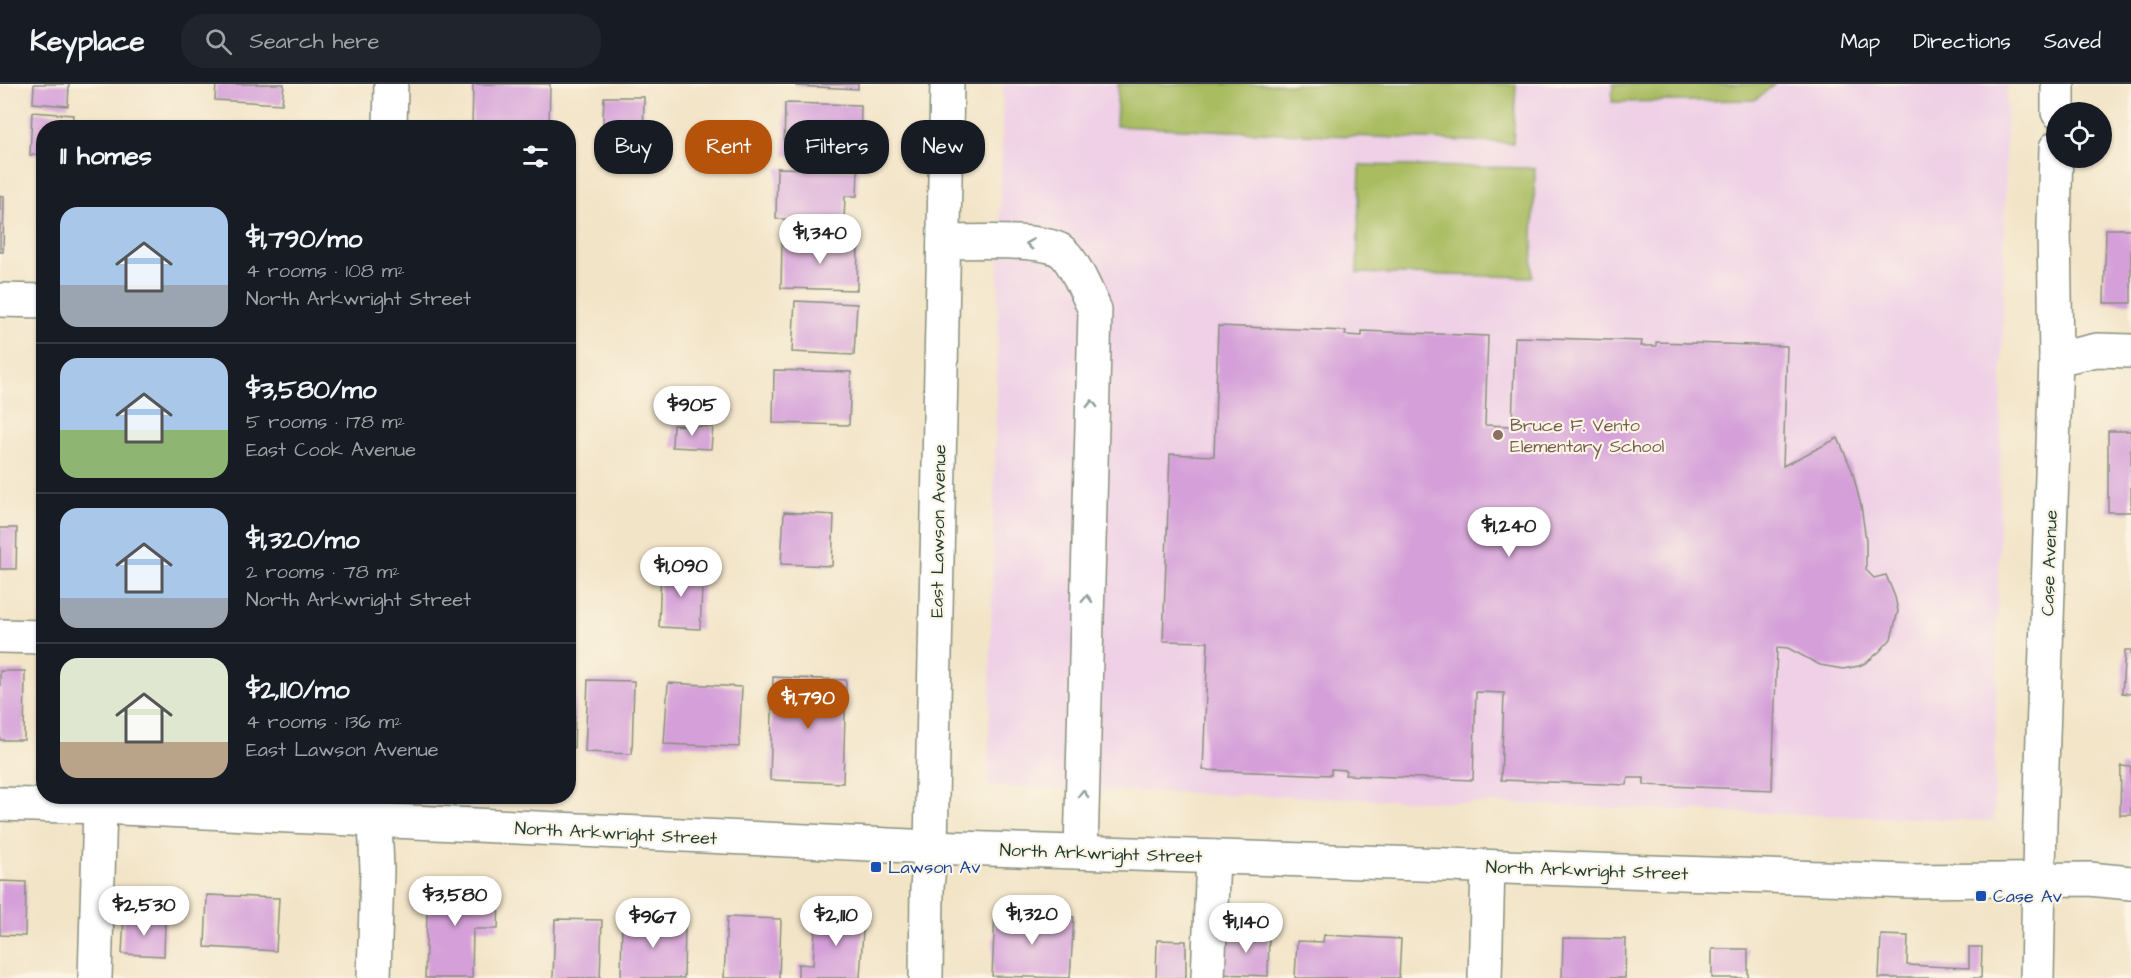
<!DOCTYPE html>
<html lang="en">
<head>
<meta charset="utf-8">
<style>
	:root { --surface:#171b24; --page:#20242c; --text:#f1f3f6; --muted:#9ea1a6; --line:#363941; --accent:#b45309 }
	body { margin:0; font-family:"Architects Daughter",sans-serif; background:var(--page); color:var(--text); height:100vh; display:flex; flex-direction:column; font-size:22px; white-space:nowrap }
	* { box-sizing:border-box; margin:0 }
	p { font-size:20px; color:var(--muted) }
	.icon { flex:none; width:33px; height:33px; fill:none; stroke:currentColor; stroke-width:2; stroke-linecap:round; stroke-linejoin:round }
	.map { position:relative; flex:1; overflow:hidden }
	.sheet { position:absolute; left:36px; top:36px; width:540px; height:684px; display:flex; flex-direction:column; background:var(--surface); border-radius:24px; box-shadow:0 2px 4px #0004 }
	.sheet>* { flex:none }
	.top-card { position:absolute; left:594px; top:36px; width:570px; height:54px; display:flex; gap:12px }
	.buttons { position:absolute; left:2046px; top:18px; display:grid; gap:12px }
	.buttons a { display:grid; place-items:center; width:66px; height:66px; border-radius:50%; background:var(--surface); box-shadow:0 2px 4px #0004; font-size:30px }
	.price { position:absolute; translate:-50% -51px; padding:0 14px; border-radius:21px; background:#fff; color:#222; font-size:20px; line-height:39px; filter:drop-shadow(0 2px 3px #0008) }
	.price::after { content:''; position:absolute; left:50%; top:36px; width:18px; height:14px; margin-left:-9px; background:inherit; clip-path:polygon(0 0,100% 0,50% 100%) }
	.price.selected { background:var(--accent); color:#fff }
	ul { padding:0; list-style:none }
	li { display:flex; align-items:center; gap:18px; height:150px; padding:0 24px }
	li+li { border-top:2px solid var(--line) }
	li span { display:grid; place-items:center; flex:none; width:168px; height:120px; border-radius:18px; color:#555 }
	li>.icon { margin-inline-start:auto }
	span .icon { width:72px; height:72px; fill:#fffc; stroke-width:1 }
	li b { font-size:26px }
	h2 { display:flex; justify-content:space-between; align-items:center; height:72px; padding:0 24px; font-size:26px }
	.pill { padding:0 21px; border-radius:24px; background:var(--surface); box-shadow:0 2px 4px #0004; font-size:21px; line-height:54px }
	.pill.selected { background:var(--accent); color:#fff }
	header { display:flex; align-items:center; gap:36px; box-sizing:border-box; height:84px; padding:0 30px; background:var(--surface); border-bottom:2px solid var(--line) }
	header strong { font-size:28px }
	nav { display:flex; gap:33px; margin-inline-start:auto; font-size:21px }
	.search { width:420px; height:54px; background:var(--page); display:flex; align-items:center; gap:15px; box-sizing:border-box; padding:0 21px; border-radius:24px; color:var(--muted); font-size:22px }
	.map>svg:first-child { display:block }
	.built { fill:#efd0e6 }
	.green { fill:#a9bc60; stroke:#647c4a; stroke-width:1.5 }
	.building { fill:#d5a0d9 }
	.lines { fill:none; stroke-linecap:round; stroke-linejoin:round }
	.minor-casing { stroke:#88907e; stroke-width:36 }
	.minor { stroke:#fff; stroke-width:33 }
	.oneway { stroke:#8f9e9a }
	.education-dot { fill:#8d6e63; stroke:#fcf5e5; stroke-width:2 }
	.transit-dot { fill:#1a4fb4; stroke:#fcf5e5; stroke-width:2 }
	.labels { text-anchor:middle; stroke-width:4.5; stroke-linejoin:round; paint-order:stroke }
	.education-label { font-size:18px; fill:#785e54; stroke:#fcf5e5; text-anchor:start }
	.street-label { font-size:18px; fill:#1f3d34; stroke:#fcf5e5 }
	.transit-label { font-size:18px; fill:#164399; stroke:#fcf5e5; text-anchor:start }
</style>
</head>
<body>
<header>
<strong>Keyplace</strong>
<div class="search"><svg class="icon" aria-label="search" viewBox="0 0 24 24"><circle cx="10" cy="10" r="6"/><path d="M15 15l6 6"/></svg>Search here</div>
<nav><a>Map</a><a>Directions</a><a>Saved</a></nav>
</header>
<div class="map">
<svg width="2131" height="894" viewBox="0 0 2131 894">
	<rect width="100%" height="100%" fill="#fcf5e5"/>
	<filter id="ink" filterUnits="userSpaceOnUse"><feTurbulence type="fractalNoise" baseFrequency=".0167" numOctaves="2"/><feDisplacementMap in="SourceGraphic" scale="12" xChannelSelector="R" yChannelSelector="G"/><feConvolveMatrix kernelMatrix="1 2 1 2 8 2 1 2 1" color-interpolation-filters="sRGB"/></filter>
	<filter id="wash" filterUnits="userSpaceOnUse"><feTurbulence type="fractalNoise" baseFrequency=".008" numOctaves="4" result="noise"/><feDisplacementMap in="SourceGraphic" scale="24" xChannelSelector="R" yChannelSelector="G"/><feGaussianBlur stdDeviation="1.35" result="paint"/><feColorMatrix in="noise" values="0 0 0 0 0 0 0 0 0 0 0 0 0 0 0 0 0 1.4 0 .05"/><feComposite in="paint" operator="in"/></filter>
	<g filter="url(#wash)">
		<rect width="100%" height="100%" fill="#f2e4c7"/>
		<polygon class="built" points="1003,0 2007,0 1994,737 988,702"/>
		<g class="green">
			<polygon points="1118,0 1516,0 1513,59 1116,42"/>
			<polygon points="1613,0 1775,0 1755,16 1612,18"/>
			<polygon points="1360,81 1535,84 1532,193 1357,189"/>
		</g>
		<g id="blocks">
			<g class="building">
				<polygon points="34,0 69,0 68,22 33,19"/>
				<polygon points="216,0 284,0 282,20 215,16"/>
				<polygon points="473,0 550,0 549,44 472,44"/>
				<polygon points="796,0 858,0 858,5 796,2"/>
				<polygon points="604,13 644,13 643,59 602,58"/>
				<polygon points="785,19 861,21 860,73 784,72"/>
				<polygon points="32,28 73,31 72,44 44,44 44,71 30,71"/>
				<polygon points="777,84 858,86 857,112 845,112 844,137 776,135"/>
				<polygon points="0,112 4,112 3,168 0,168"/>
				<rect x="40" y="138" width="4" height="43"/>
				<polygon points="2106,145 2131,145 2131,219 2104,219"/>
				<polygon points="782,156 858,158 857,206 781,204"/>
				<polygon points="795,217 857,220 854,271 792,268"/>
				<polygon points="1218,242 1346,247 1345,251 1362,252 1362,247 1488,252 1485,341 1512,342 1515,253 1642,257 1641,262 1656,262 1656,258 1787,262 1783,382 1838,354 1852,386 1861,422 1866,456 1866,486 1874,494 1886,491 1895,513 1898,527 1891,555 1879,568 1867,578 1859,582 1843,585 1820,581 1788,564 1777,563 1772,706 1644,701 1644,694 1628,694 1627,701 1501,696 1504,609 1476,608 1473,696 1345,691 1346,686 1331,685 1331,691 1203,686 1208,558 1163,557 1170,370 1214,372"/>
				<polygon points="774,286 851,288 849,341 773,339"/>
				<polygon points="673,341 713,343 711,365 672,363"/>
				<rect x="2108" y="347" width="23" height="81"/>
				<polygon points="784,428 834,431 832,482 781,480"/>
				<polygon points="0,444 17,444 16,485 0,485"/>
				<polygon points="661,483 703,485 700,545 659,543"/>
				<polygon points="2125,566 2131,566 2131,610 2122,609"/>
				<polygon points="0,587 25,587 24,656 0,656"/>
				<polygon points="568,588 576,588 574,664 568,664"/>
				<polygon points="773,593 846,596 843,699 770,696"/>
				<polygon points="588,596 634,597 632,670 585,668"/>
				<polygon points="668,599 742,603 739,663 664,660"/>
				<polygon points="2121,682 2131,683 2131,731 2120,731"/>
				<polygon points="428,795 473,796 472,816 499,817 498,845 473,845 472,894 425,894"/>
				<polygon points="0,797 26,798 25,852 0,851"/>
				<polygon points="207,811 279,814 276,867 205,863"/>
				<polygon points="816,827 864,830 860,894 798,894 798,880 813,881"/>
				<polygon points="995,828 1074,833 1070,894 992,892"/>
				<polygon points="124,833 165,835 164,872 122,870"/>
				<polygon points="727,833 781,835 779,894 724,894"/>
				<polygon points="555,835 602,836 600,894 553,894"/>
				<polygon points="622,836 685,837 684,894 621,894"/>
				<polygon points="1225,847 1269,849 1268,892 1223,890"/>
				<polygon points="1324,851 1401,855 1399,894 1295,894 1297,857 1323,858"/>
				<polygon points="1881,851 1908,852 1907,881 1969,884 1969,863 1982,863 1981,894 1879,894"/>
				<polygon points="1563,854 1626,855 1625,894 1562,894"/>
				<polygon points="1157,856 1186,857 1186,894 1156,894"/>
				<rect x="1712" y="865" width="36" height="29"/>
			</g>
		</g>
	</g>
	<g filter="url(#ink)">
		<use href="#blocks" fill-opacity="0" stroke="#88907e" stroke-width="1.5"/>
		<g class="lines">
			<g class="minor-casing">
				<g id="minor">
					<polyline points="2058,28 2058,0"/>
					<polyline points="390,44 391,0"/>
					<path d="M944 158C970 158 1039 154 1060 166 1073 174 1088 211 1095 226L1081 768"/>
					<polyline points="0,216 44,217"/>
					<polyline points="2056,275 2097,266 2131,267"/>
					<polyline points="0,552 44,553"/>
					<polyline points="0,720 100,723 931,763 1911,797 2089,795 2131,799"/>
					<polyline points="95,894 100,723"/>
					<polyline points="374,894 377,786 374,712"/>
					<polyline points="926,894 927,803 931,763 947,0"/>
					<polyline points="1208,894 1213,773"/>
					<polyline points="1485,894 1488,783"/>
					<polyline points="2037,894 2040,739 2056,275 2054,143 2056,64"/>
				</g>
			</g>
			<use href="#minor" class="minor"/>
		</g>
		<defs><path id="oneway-chevron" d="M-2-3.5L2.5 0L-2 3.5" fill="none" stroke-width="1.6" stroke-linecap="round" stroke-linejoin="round" transform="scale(1.5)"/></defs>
		<g class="oneway">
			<use href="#oneway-chevron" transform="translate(1030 160) rotate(-173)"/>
			<use href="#oneway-chevron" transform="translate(1092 320) rotate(-89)"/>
			<use href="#oneway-chevron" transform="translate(1087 515) rotate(-89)"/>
			<use href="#oneway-chevron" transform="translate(1083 710) rotate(-89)"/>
		</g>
	</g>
	<circle class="education-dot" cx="1498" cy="351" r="6"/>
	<g class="transit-dot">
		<rect x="870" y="777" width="12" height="12" rx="3"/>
		<rect x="1975" y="806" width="12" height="12" rx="3"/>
	</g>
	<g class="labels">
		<g class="education-label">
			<text x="1510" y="347">Bruce F. Vento<tspan x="1510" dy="21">Elementary School</tspan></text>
		</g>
		<g class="street-label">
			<text transform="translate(938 447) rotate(-89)" y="6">East Lawson Avenue</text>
			<text transform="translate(2049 479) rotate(-88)" y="6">Case Avenue</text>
			<text transform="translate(616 749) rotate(3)" y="6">North Arkwright Street</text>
			<text transform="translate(1101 769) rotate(2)" y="6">North Arkwright Street</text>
			<text transform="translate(1587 786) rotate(2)" y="6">North Arkwright Street</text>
		</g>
		<g class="transit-label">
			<text x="888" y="789">Lawson Av</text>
			<text x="1993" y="818">Case Av</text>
		</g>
	</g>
</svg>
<div class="buttons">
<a><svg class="icon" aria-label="locate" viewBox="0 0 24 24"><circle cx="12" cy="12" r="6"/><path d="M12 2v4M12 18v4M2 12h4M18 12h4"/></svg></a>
</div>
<b class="price" style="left:820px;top:181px">$1,340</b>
<b class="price" style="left:692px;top:353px">$905</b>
<b class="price" style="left:1509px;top:474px">$1,240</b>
<b class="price" style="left:681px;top:514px">$1,090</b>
<b class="price selected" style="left:808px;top:646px">$1,790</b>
<b class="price" style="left:455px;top:843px">$3,580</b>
<b class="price" style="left:144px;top:853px">$2,530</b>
<b class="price" style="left:1032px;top:862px">$1,320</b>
<b class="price" style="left:836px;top:863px">$2,110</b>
<b class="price" style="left:653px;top:865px">$967</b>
<b class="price" style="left:1246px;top:870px">$1,140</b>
<div class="top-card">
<a class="pill">Buy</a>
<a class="pill selected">Rent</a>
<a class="pill">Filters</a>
<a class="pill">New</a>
</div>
<section class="sheet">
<h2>11 homes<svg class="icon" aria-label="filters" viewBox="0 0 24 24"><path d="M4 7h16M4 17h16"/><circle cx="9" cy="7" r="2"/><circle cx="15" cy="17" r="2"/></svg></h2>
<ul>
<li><span style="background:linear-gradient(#a9c7e8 65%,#9aa5b1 0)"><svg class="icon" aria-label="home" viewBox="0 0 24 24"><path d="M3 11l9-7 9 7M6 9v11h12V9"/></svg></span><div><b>$1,790/mo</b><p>4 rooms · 108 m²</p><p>North Arkwright Street</p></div></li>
<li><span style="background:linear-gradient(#a9c7e8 60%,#8fb573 0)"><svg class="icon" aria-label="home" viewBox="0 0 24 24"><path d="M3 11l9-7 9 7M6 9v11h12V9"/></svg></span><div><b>$3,580/mo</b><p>5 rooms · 178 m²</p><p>East Cook Avenue</p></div></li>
<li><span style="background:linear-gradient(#a9c7e8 75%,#9aa5b1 0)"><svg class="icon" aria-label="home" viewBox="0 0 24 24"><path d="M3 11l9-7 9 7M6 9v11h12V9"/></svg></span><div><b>$1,320/mo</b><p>2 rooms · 78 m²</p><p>North Arkwright Street</p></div></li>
<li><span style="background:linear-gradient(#dfe7d0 70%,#b9a48a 0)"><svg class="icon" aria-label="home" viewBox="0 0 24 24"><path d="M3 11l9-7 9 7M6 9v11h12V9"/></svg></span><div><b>$2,110/mo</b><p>4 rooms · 136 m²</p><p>East Lawson Avenue</p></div></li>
</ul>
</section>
</div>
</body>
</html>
